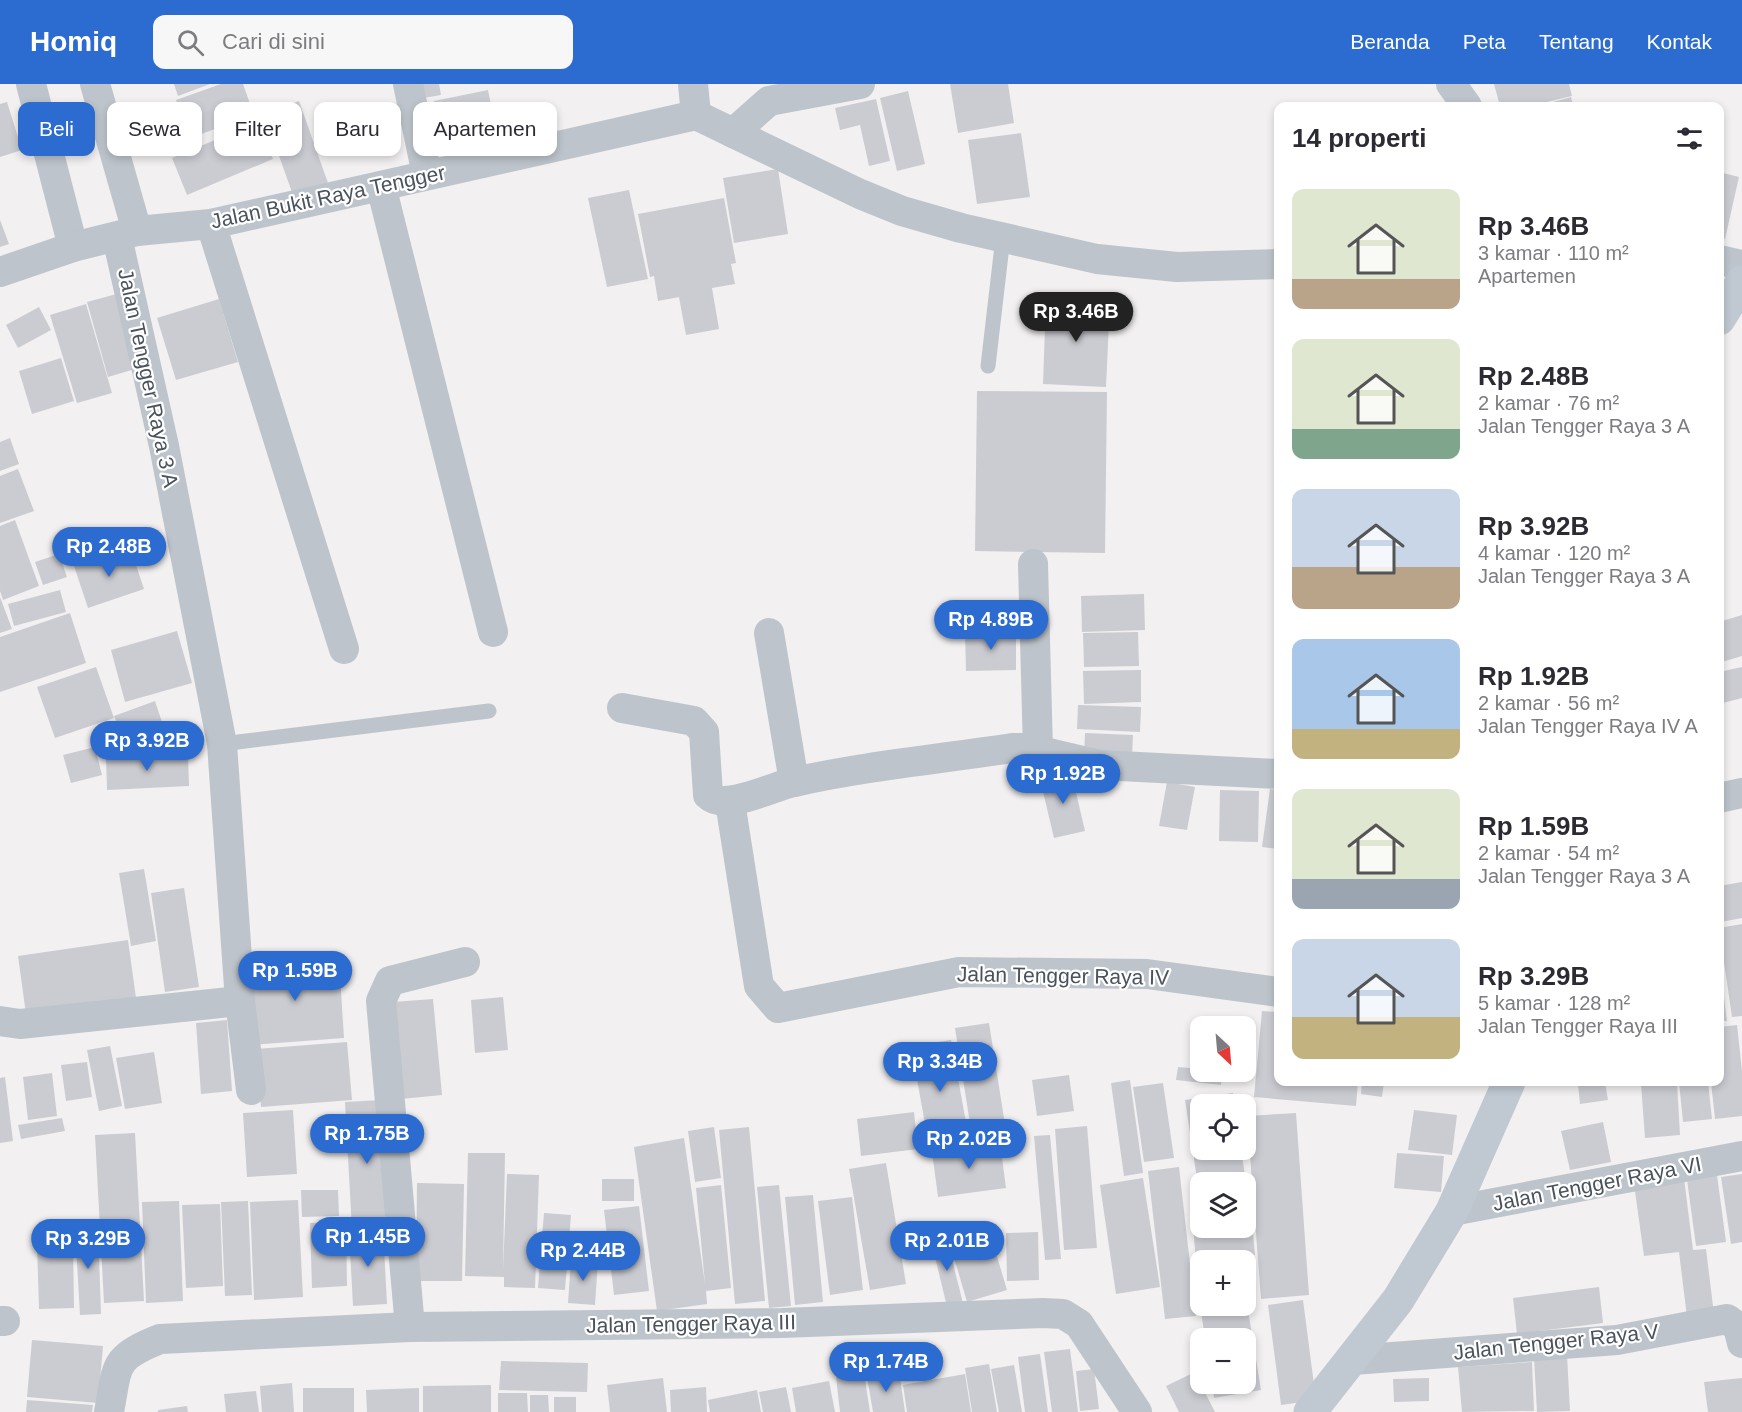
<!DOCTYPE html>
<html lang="id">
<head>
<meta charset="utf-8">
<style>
	:root { --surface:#fff; --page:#f7f7f7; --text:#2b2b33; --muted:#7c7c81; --accent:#2c6cd0 }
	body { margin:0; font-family:Helvetica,sans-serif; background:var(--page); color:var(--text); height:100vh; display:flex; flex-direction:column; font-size:22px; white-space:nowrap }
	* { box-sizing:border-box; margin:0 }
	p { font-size:20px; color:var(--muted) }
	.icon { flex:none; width:33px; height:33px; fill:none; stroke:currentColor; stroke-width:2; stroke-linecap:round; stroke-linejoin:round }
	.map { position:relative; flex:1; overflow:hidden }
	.drawer { position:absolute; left:1274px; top:18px; width:450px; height:984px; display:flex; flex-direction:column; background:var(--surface); border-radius:12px; box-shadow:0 3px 9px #0003 }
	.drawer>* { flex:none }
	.guide { position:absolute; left:18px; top:18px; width:570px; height:54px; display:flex; gap:12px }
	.needle { width:39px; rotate:154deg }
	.controls { position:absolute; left:1190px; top:932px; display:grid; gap:12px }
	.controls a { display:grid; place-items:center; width:66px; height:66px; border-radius:12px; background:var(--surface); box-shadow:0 3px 9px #0003; font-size:30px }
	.price { position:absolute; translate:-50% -51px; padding:0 14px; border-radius:21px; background:var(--accent); color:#fff; font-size:20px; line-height:39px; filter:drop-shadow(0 2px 3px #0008) }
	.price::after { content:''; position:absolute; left:50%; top:36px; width:18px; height:14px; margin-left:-9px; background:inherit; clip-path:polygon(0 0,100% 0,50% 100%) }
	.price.active { background:#222; color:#fff }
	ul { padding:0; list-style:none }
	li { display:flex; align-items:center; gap:18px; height:150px; padding:0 18px }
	li span { display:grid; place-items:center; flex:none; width:168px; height:120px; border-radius:12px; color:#555 }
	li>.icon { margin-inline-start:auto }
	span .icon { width:72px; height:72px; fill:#fffc; stroke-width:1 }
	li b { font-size:26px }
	h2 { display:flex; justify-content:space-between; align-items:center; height:72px; padding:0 18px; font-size:26px }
	.pill { padding:0 21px; border-radius:12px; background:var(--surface); box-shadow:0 3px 9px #0003; font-size:21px; line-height:54px }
	.pill.active { background:var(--accent); color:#fff }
	header { display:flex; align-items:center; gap:36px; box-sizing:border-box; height:84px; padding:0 30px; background:var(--accent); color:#fff }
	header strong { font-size:28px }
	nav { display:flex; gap:33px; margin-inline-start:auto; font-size:21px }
	.search { width:420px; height:54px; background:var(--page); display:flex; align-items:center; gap:15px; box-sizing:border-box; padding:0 21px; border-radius:12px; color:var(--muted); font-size:22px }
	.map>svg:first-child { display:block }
	.building { fill:#cbccd2 }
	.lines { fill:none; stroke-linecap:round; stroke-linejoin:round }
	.service { stroke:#bdc4cb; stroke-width:15 }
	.minor { stroke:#bdc4cb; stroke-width:30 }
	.secondary { stroke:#c0c8d2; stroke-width:33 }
	.labels { text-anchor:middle; stroke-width:4.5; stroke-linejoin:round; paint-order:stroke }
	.street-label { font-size:21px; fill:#4a525c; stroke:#fff }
</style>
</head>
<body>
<header>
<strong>Homiq</strong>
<div class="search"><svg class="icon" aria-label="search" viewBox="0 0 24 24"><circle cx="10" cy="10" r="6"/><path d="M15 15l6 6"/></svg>Cari di sini</div>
<nav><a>Beranda</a><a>Peta</a><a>Tentang</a><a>Kontak</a></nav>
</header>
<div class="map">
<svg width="1742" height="1328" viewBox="0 0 1742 1328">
	<rect width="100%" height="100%" fill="#f2f0f0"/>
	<g class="building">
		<polygon points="174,0 210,0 178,12"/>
		<polygon points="221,0 243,0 254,31 190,54 176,16"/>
		<polygon points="416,0 439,0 441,11 418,15"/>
		<polygon points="950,0 1008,0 1014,39 958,49"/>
		<polygon points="1494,0 1569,0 1572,12 1530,22 1500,22"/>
		<polygon points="488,6 499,62 445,73 434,17"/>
		<polygon points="908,7 925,80 897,87 880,14"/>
		<polygon points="1571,13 1573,22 1539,22"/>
		<polygon points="876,15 890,77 869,82 860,41 840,46 835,24"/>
		<polygon points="299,17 328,99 293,111 264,30"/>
		<polygon points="7,18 22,66 0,73 0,20"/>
		<polygon points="258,38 273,75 187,111 172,74"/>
		<polygon points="1021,49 1030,113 977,120 968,56"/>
		<polygon points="778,85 788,150 734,159 723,94"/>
		<polygon points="1719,88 1739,93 1725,155 1719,153"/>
		<polygon points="629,106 648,195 607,203 588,114"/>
		<polygon points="724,114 736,179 731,180 735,200 712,204 719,245 686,251 679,213 658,217 654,192 650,193 638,130"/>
		<polygon points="0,136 9,160 0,163"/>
		<polygon points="124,208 145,282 108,293 87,218"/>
		<polygon points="219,215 238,278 176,296 157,234"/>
		<polygon points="1046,215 1110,217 1106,303 1043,300"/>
		<polygon points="86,220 112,309 77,319 50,231"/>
		<polygon points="39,223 51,246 18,264 6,241"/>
		<polygon points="61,274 74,317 32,330 19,287"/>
		<polygon points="977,307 1107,308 1105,469 975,467"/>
		<polygon points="10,354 19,380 0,387 0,358"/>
		<polygon points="18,385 34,427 0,439 0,392"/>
		<polygon points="15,436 39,502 3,516 0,507 0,442"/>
		<polygon points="130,463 144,505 88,524 74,482"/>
		<polygon points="59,470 67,493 43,501 35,478"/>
		<polygon points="60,506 66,528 14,542 8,520"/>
		<polygon points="1144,510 1145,546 1082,548 1081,512"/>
		<polygon points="0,513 12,545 0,549"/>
		<polygon points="70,529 86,579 0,608 0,553"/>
		<polygon points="1742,531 1742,572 1719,579 1719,538"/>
		<polygon points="177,547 192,599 125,618 111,566"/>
		<polygon points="965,548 1016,548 1016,586 966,587"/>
		<polygon points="1138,548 1139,582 1084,583 1083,549"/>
		<polygon points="96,583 114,634 55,654 37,603"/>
		<polygon points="1742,583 1742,614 1719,620 1719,588"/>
		<polygon points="1141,586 1141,618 1084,620 1083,587"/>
		<polygon points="155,617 162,638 123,654 114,632"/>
		<polygon points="1078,621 1141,623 1140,648 1077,645"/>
		<polygon points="1085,649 1133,651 1132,674 1084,672"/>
		<polygon points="95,663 102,691 71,699 63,671"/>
		<polygon points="188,670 189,702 107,706 106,674"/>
		<polygon points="1071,687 1085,747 1054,754 1040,695"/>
		<polygon points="1167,698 1195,703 1187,746 1159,742"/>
		<polygon points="1270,705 1278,706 1278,765 1262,763"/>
		<polygon points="1220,706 1259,707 1258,758 1219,757"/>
		<polygon points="144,785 156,857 131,862 119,789"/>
		<polygon points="1742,798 1742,834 1721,838 1719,802"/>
		<polygon points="184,804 199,903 165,908 151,809"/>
		<polygon points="1742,840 1742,932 1732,933 1719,844"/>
		<polygon points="128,856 136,914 26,930 18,872"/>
		<polygon points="1719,873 1727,937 1719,937"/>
		<polygon points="339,876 344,954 250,961 246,882"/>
		<polygon points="503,913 508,966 475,969 471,916"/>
		<polygon points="433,915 442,1011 401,1015 393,918"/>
		<polygon points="1262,927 1278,928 1278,998 1358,998 1356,1022 1254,1013"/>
		<polygon points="227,936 232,1007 201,1010 196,939"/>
		<polygon points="989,939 1006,1047 972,1052 955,944"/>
		<polygon points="1737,941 1742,987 1742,1032 1715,1035 1711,998 1719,998 1719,943"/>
		<polygon points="951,956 969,1055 929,1062 911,962"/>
		<polygon points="347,958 352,1016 261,1023 256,965"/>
		<polygon points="110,962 122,1022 99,1027 87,966"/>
		<polygon points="154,968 162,1019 125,1025 116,974"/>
		<polygon points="87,978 92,1013 66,1017 61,981"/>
		<polygon points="1178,983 1222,987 1221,1001 1176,996"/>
		<polygon points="52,989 57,1032 28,1036 23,993"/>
		<polygon points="1069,991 1074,1027 1037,1032 1032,996"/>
		<polygon points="5,993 13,1057 0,1059 0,994"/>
		<polygon points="1130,996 1143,1089 1124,1092 1111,999"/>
		<polygon points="1362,998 1384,998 1382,1013 1361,1010"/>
		<polygon points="1417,998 1463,998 1463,1002 1417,1000"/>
		<polygon points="1605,998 1608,1016 1580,1020 1578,1001"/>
		<polygon points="1677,998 1680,1051 1645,1054 1641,1000"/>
		<polygon points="1679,998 1708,998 1712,1035 1683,1038"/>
		<polygon points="1163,999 1174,1074 1144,1078 1133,1003"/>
		<polygon points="1233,1009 1235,1020 1200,1020 1200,1065 1241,1065 1246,1098 1200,1098 1199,1108 1185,1016"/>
		<polygon points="382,1016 388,1144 352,1146 345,1018"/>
		<polygon points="293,1026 297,1090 247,1093 243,1029"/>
		<polygon points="1414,1026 1457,1031 1452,1071 1408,1066"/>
		<polygon points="914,1028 918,1065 861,1072 857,1035"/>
		<polygon points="1296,1029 1309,1211 1261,1215 1247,1032"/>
		<polygon points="62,1034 65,1047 21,1055 18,1041"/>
		<polygon points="1603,1038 1611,1078 1570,1086 1561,1047"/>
		<polygon points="1087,1042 1097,1164 1064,1166 1055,1045"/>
		<polygon points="714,1043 721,1094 695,1098 688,1047"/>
		<polygon points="749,1043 765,1217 735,1220 719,1046"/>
		<polygon points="135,1049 144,1217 104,1219 95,1051"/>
		<polygon points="1050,1051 1061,1175 1045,1176 1034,1052"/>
		<polygon points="684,1054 705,1200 696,1104 721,1101 731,1204 706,1207 707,1220 657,1227 634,1063"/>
		<polygon points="1000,1058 1006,1104 938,1113 932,1068"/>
		<polygon points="468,1069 505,1069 503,1186 507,1090 539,1091 535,1204 504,1203 504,1193 465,1192"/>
		<polygon points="1397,1069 1444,1072 1441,1108 1394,1104"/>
		<polygon points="886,1079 906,1200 870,1206 849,1085"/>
		<polygon points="1179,1083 1196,1232 1165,1235 1148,1087"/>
		<polygon points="1742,1090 1742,1158 1731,1160 1721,1093"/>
		<polygon points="1717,1091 1726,1158 1696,1162 1687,1096"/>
		<polygon points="1143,1094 1160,1203 1116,1210 1100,1101"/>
		<polygon points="1684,1094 1693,1166 1706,1165 1714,1230 1687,1233 1679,1168 1644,1172 1634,1100"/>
		<rect x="602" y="1095" width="32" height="22"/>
		<polygon points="417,1099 464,1100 462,1197 416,1197"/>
		<polygon points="779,1101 791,1222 769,1224 757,1103"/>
		<polygon points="301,1106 338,1106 339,1132 302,1133"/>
		<polygon points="813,1111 823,1218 795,1221 785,1113"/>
		<polygon points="852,1113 863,1206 830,1211 818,1117"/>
		<polygon points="298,1116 303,1213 254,1216 250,1118"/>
		<polygon points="179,1117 183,1217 146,1219 142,1118"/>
		<polygon points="248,1117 252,1211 225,1212 221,1118"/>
		<polygon points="220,1120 223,1202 186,1204 182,1121"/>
		<polygon points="639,1122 649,1207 614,1211 604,1126"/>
		<polygon points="1251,1127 1255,1171 1196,1177 1192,1132 1200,1131 1200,1143 1245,1143 1245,1128"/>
		<polygon points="544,1129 571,1131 565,1206 538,1204"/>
		<polygon points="346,1138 347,1202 312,1204 310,1139"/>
		<polygon points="98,1142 101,1230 80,1231 75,1143"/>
		<polygon points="944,1144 965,1227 949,1231 929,1148"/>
		<polygon points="383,1145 387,1220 353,1222 349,1147"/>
		<polygon points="1038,1148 1039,1196 1007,1197 1006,1149"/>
		<polygon points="993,1159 1007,1206 967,1218 953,1170"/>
		<polygon points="73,1160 74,1224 39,1225 37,1161"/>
		<polygon points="571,1176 598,1177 595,1221 568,1219"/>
		<polygon points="1599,1203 1603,1239 1517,1250 1513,1214"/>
		<polygon points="1303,1216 1316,1316 1281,1321 1268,1221"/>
		<polygon points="1247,1220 1261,1306 1214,1314 1212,1299 1245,1299 1245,1254 1205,1254 1201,1228"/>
		<polygon points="32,1256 103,1262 98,1319 27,1313"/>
		<polygon points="1070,1265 1078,1328 1052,1328 1044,1268"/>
		<polygon points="1040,1270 1048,1328 1025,1328 1018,1273"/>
		<polygon points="1567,1271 1570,1327 1537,1328 1534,1273"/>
		<polygon points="501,1277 588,1279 587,1308 499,1306"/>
		<polygon points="1532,1278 1534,1327 1462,1328 1458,1283"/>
		<polygon points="989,1280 997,1328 972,1328 965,1284"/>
		<polygon points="1014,1281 1022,1328 999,1328 991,1285"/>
		<polygon points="1094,1285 1099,1325 1080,1327 1076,1287"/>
		<polygon points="899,1287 905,1328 873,1328 867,1293"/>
		<polygon points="1195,1288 1200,1299 1215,1328 1179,1328 1166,1302"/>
		<polygon points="864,1289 870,1328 840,1328 836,1293"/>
		<polygon points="965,1290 971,1328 907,1328 903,1301"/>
		<polygon points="663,1294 667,1328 610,1328 607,1301"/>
		<polygon points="1429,1294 1429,1317 1394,1318 1393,1295"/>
		<polygon points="1742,1294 1742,1328 1708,1328 1704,1298"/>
		<polygon points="829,1297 835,1328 796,1328 792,1304"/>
		<polygon points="292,1299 294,1328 262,1328 260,1302"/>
		<polygon points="491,1301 491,1328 423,1328 423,1302"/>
		<polygon points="706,1303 707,1328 671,1328 670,1306"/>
		<polygon points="786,1303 791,1328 763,1328 759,1308"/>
		<rect x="303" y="1304" width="51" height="24"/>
		<polygon points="419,1304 419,1328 367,1328 366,1306"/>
		<polygon points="757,1306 761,1328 710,1328 708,1316"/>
		<polygon points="256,1307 259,1328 226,1328 224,1310"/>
		<polygon points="498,1309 527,1309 528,1328 498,1328"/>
		<polygon points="530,1311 548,1311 549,1328 530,1328"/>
		<rect x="554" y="1313" width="22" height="15"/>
		<polygon points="27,1316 93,1321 92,1328 26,1328"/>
		<polygon points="187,1322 188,1328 158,1328 158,1326"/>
	</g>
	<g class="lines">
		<g class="service">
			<polyline points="988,282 1003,153"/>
			<polyline points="222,660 489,627"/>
		</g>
		<g class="minor">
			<polyline points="31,0 73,163"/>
			<polyline points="95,0 137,147"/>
			<polyline points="408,0 427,91"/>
			<polyline points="693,0 696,31"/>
			<polyline points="1451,0 1467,22"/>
			<polyline points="733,49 769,17 860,0"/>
			<polyline points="381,102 493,548"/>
			<polyline points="211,140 344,565"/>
			<polyline points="117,153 164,362 222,660 240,917 251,1006"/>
			<polyline points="1719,176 1742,181"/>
			<polyline points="0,188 73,163 137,147 211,140 696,31 860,110 902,127 961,144 1097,175 1177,183 1278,180"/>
			<polyline points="1033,480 1038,667"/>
			<polyline points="769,549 794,698"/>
			<path d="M622 624 694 637 704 648 708 711C725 728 773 702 794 698 865 682 940 675 1012 664H1028L1100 681 1278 690"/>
			<polyline points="1719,714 1742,709"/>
			<polyline points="730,718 759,902 778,924 959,888 1147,890 1278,908"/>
			<polyline points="0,937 20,940 240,917"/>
			<polyline points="1452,1127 1742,1072"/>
			<polyline points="0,1237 5,1237"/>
			<polyline points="410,1243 381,917 390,897 465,878"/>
			<polyline points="1353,1276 1617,1256 1727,1235 1738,1243 1742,1259"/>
			<path d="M109 1328C118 1281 112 1274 160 1255L410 1243 782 1239 1043 1229 1063 1230 1079 1240 1137 1328"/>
		</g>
		<g class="secondary">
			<polyline points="1719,235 1742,198"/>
			<polyline points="1310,1328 1398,1216 1452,1127 1509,998"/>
		</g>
	</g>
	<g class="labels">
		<g class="street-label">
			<text transform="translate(328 113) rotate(-12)" y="7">Jalan Bukit Raya Tengger</text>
			<text transform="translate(148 294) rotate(78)" y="7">Jalan Tengger Raya 3 A</text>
			<text transform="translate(1063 892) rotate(1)" y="7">Jalan Tengger Raya IV</text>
			<text transform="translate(1597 1100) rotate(-11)" y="7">Jalan Tengger Raya VI</text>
			<text transform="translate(691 1240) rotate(-1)" y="7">Jalan Tengger Raya III</text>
			<text transform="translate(1556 1258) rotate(-6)" y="7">Jalan Tengger Raya V</text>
		</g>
	</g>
</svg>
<div class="controls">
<a><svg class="needle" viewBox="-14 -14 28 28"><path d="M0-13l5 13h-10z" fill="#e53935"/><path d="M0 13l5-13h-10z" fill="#7c7c81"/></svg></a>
<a><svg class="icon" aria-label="locate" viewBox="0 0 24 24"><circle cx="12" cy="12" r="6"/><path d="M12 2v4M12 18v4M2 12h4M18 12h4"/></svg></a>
<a><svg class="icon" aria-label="layers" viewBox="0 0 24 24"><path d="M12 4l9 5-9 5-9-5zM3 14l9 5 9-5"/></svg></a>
<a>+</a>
<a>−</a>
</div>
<b class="price active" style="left:1076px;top:259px">Rp 3.46B</b>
<b class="price" style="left:109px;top:494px">Rp 2.48B</b>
<b class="price" style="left:991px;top:567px">Rp 4.89B</b>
<b class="price" style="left:147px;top:688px">Rp 3.92B</b>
<b class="price" style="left:1063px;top:721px">Rp 1.92B</b>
<b class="price" style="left:295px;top:918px">Rp 1.59B</b>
<b class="price" style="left:940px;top:1009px">Rp 3.34B</b>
<b class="price" style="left:367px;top:1081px">Rp 1.75B</b>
<b class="price" style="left:969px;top:1086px">Rp 2.02B</b>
<b class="price" style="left:368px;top:1184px">Rp 1.45B</b>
<b class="price" style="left:88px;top:1186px">Rp 3.29B</b>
<b class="price" style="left:947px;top:1188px">Rp 2.01B</b>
<b class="price" style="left:583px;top:1198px">Rp 2.44B</b>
<b class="price" style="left:886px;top:1309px">Rp 1.74B</b>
<div class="guide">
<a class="pill active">Beli</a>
<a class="pill">Sewa</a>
<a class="pill">Filter</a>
<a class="pill">Baru</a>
<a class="pill">Apartemen</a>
</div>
<section class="drawer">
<h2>14 properti<svg class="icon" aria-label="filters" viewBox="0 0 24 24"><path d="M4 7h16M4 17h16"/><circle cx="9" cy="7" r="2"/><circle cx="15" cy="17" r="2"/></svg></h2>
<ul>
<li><span style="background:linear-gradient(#dfe7d0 75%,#b9a48a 0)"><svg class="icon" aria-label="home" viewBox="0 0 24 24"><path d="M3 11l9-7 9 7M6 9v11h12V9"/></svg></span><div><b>Rp 3.46B</b><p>3 kamar · 110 m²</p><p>Apartemen</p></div></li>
<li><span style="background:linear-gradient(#dfe7d0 75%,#7fa58c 0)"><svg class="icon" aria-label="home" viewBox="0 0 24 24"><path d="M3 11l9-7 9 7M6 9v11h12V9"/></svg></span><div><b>Rp 2.48B</b><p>2 kamar · 76 m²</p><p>Jalan Tengger Raya 3 A</p></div></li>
<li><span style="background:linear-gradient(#c9d6e8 65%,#b9a48a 0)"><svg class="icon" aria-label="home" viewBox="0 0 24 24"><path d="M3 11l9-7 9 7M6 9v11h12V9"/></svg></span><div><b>Rp 3.92B</b><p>4 kamar · 120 m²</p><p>Jalan Tengger Raya 3 A</p></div></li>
<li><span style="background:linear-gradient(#a9c7e8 75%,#c2b280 0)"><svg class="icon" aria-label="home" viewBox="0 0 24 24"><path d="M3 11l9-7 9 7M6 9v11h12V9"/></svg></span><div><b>Rp 1.92B</b><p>2 kamar · 56 m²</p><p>Jalan Tengger Raya IV A</p></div></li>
<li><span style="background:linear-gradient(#dfe7d0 75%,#9aa5b1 0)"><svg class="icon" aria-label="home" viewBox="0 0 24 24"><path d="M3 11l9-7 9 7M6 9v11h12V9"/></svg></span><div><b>Rp 1.59B</b><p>2 kamar · 54 m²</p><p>Jalan Tengger Raya 3 A</p></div></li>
<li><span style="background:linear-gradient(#c9d6e8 65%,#c2b280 0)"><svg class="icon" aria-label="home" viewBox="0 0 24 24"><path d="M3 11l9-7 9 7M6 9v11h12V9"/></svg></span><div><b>Rp 3.29B</b><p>5 kamar · 128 m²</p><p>Jalan Tengger Raya III</p></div></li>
</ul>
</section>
</div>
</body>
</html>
